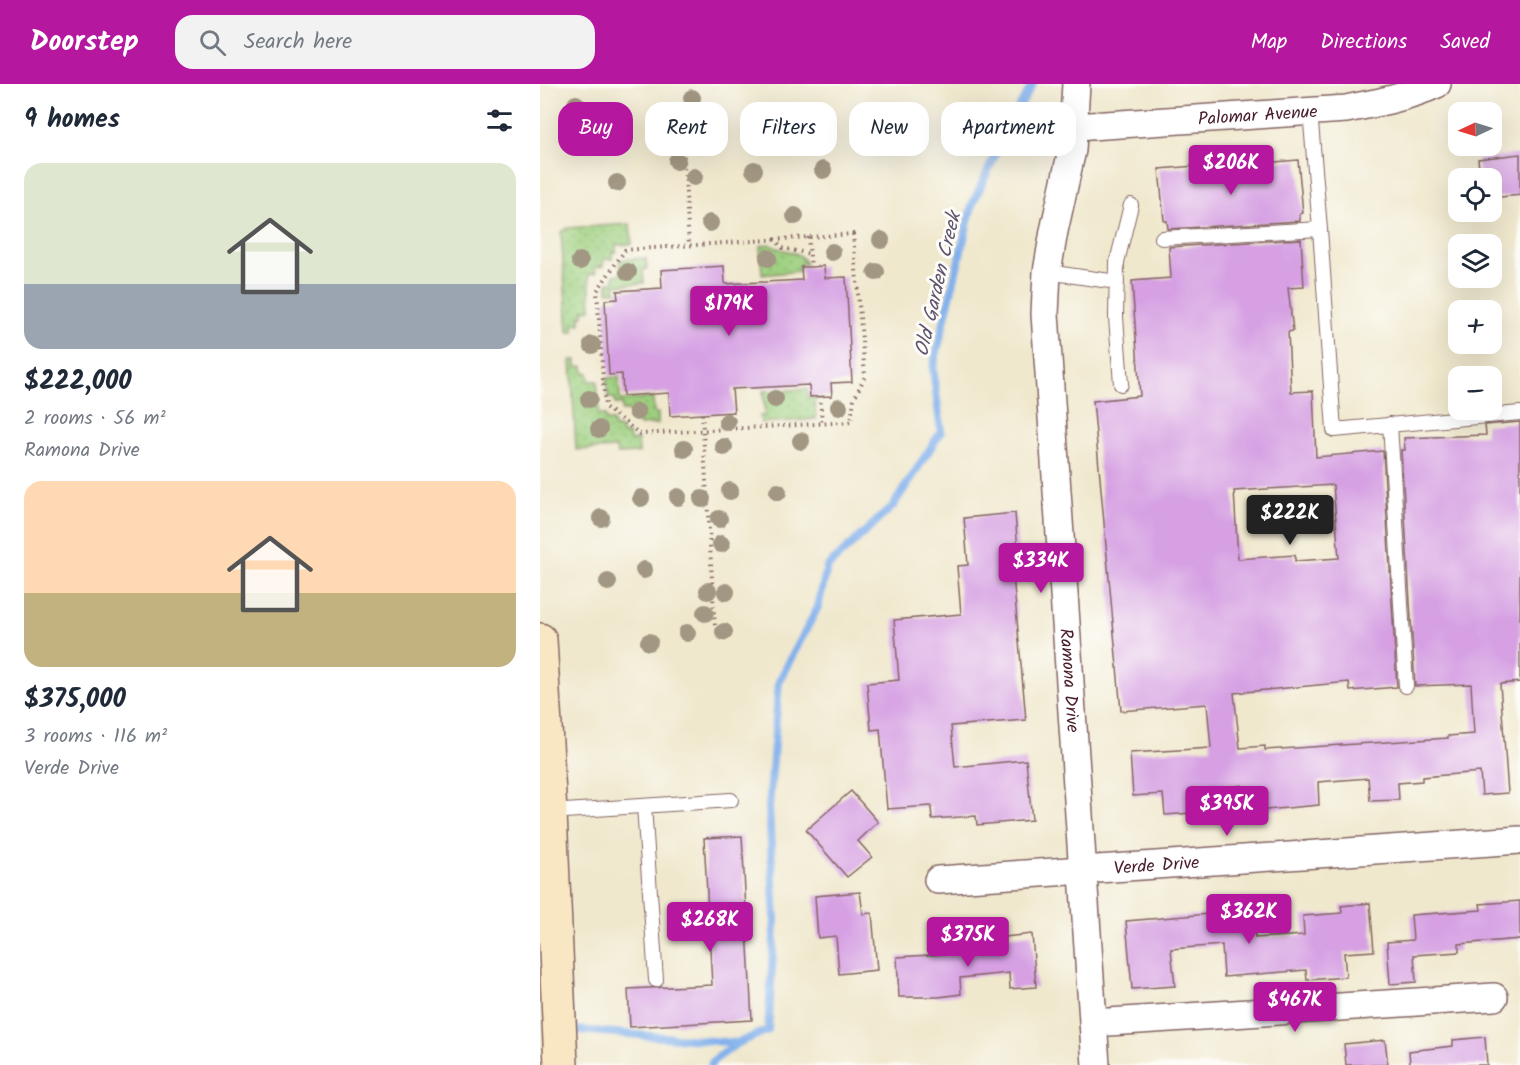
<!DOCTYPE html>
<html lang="en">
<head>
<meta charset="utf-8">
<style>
	:root { --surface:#fff; --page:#f2f2f3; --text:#1f2937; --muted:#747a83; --accent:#b5179e }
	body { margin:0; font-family:Kalam,sans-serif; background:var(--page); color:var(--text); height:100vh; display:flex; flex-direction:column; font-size:22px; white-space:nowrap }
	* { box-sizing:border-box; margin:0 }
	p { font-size:20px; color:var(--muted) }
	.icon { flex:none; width:33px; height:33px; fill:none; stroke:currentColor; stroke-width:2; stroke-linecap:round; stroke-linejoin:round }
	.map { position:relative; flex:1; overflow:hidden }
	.side { display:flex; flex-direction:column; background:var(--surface); width:540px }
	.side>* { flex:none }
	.top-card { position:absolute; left:18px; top:18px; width:570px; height:54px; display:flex; gap:12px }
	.needle { width:39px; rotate:266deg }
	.buttons { position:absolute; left:908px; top:18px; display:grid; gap:12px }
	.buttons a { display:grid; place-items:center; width:54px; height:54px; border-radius:12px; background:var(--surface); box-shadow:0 6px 24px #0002; font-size:30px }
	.price { position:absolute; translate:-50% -51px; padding:0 14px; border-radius:6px; background:var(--accent); color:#fff; font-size:20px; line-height:39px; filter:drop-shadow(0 2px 3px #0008) }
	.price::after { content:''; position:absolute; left:50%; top:36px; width:18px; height:14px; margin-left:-9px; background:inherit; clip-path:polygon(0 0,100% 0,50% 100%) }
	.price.active { background:#222; color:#fff }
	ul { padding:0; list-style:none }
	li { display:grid; align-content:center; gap:12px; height:318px; padding:0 24px }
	li span { display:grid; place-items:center; height:186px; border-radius:18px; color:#555 }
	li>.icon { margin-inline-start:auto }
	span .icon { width:108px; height:108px; fill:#fffc; stroke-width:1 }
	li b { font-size:26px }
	h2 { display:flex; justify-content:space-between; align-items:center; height:72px; padding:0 24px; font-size:26px }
	.chip { padding:0 21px; border-radius:18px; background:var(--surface); box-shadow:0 6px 24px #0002; font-size:21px; line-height:54px }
	.chip.active { background:var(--accent); color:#fff }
	header { display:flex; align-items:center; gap:36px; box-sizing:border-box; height:84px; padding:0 30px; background:var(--accent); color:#fff }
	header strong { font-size:28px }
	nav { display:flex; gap:33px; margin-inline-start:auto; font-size:21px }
	.search { width:420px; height:54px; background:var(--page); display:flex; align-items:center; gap:15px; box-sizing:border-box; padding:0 21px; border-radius:18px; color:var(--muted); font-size:22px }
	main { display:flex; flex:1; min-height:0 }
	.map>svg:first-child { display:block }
	.grass { fill:url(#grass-dots); stroke:#737754; stroke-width:1.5 }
	.water { fill:url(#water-waves); stroke:#66688c; stroke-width:1.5 }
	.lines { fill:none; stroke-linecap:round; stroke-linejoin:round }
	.stream { stroke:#82b1ec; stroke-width:8 }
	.building { fill:#d6a0e3; fill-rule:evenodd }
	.lane-casing { stroke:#846564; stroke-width:16 }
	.street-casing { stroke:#846564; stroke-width:30 }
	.secondary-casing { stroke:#846564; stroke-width:36 }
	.path { stroke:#846564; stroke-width:4; stroke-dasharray:1.5 4.5; stroke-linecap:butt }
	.lane { stroke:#fff; stroke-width:14 }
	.street { stroke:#fff; stroke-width:27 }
	.secondary { stroke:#f9e7c3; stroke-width:33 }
	.tree { fill:#a29782 }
	.labels { text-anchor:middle; stroke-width:6; stroke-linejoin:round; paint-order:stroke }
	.street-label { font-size:18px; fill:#4a1f2b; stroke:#fdfcf7 }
	.water-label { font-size:20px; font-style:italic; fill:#5e526f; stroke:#fdfcf7 }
</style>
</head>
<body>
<header>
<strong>Doorstep</strong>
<div class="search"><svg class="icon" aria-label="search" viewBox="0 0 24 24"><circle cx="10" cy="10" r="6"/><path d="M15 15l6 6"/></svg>Search here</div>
<nav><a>Map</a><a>Directions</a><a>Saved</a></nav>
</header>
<main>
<section class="side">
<h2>9 homes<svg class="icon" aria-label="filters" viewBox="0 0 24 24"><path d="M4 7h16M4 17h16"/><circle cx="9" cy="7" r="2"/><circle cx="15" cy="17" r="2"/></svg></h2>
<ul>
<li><span style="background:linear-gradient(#dfe7d0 65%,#9aa5b1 0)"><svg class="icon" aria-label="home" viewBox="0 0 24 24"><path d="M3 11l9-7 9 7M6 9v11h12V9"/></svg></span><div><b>$222,000</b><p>2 rooms · 56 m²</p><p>Ramona Drive</p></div></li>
<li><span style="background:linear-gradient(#ffd9b3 60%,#c2b280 0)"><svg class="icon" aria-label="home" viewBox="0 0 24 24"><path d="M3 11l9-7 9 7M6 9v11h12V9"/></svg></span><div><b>$375,000</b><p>3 rooms · 116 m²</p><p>Verde Drive</p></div></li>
</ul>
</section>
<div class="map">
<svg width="980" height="981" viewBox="0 0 980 981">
	<defs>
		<pattern id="grass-dots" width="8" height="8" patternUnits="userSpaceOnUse" patternTransform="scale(1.5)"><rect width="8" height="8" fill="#9ccf7e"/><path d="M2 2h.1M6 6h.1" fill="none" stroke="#88b16d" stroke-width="1.8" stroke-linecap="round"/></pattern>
		<pattern id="water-waves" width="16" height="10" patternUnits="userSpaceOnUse" patternTransform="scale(1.5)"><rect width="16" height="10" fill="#82b1ec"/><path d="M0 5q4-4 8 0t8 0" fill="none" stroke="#6c8fbf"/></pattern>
	</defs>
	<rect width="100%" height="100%" fill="#fdfcf7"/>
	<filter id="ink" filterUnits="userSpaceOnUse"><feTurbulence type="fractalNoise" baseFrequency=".0167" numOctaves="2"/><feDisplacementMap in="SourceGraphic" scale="12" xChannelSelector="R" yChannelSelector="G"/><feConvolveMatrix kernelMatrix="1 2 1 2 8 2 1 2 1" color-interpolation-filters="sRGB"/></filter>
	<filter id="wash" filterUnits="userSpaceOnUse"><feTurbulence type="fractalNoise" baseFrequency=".008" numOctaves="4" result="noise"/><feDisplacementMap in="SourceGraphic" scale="24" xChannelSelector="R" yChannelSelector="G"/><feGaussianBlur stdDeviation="1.35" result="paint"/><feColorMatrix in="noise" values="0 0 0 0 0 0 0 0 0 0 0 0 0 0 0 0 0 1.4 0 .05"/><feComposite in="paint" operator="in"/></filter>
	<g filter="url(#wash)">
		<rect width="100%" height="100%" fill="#f0e8cd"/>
		<g class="grass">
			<polygon points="90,140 92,160 76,161 76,168 72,168 72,175 64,175 63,182 55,183 56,189 49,190 51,225 43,226 43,232 40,232 40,240 33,240 34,248 28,248 21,148 27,144"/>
			<path d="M229 160C242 169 259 164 266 180L259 181V187L222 191 220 162Z"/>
			<polygon points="106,174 107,185 103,186 104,199 75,201 76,207 68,208 68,198 74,198 74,191 81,190 80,176"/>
			<polygon points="31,276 36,276 36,283 43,282 44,289 48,289 49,297 57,297 59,331 65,331 66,337 73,337 74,344 81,344 82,350 89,350 90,357 98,356 99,369 77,370 76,364 36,366"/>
			<polygon points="79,293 80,316 113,314 114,329 118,329 118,340 98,341 98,334 90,334 89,327 82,327 82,320 75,320 74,314 68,314 66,294"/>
			<polygon points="267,305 268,314 275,314 276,335 221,339 220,332 225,331 223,307"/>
		</g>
		<polygon class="water" points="727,417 728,422 764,419 765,443 721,446 719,418"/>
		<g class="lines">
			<g class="stream">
				<polyline points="26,945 198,959"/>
				<polyline points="171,981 173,977 198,959 228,946 235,835 229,724 239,597 278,523 287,483 353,422 401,348 393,284 432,121 471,37 493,0"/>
			</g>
		</g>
		<g id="blocks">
			<g class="building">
				<polygon points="980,70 980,111 951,114 951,94 940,94 938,75"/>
				<polygon points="758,76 763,129 760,130 760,137 628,145 627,137 624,137 619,85 668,81 669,92 711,88 710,80"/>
				<path d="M761 155 764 203 748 204 753 247 748 248 751 308 773 307 776 373 843 367 857 603 810 607 809 598 694 609 700 664 725 662V666L908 654V652L934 650 931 600 875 602 861 366H865L864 354 946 351 945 341 980 338V598L960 600 968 709 942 711 940 688 882 693V697L858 699 859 716 830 717 828 694 778 698 779 721 705 728 702 701 652 707 653 729 625 731 623 710 593 712 590 669 671 664 667 620 581 627 553 317 600 312 592 197 631 194 629 163ZM793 401 799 474 755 477V471L698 475 694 407Z"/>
				<polygon points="184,182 185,200 262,196 261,183 271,183 284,182 285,194 306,193 312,298 291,299 292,312 270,313 269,301 192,305 194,328 130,332 129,309 83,312 82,290 69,291 65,216 78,215 77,207 122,204 121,186"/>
				<polygon points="475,429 479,479 472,480 486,636 411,642 415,683 486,676 492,736 437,741 436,732 392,735 391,722 347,725 340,645 331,646 327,599 359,596 354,536 421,530 417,482 428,481 424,434"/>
				<polygon points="311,707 338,738 318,757 332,773 307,793 266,746"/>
				<polygon points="202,752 212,936 90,943 88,905 172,901 164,754"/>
				<polygon points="320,808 323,830 332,829 337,886 299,890 296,852 278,854 275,812"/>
				<polygon points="980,817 980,855 919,860 919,868 874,871 876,898 850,900 847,858 873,856 871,831 941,826 940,820"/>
				<polygon points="830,819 834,867 804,869 806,893 767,896 766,886 684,893 682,861 631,865 635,902 592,905 586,837 669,830 670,834 713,831 715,854 764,851 763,832 802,829 801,822"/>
				<polygon points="492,850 496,903 470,905 469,889 420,894 421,910 399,913 359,913 357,873 438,868 437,856"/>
				<polygon points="945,953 947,981 870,981 869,967 913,962 913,956"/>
				<polygon points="845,956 848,981 806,981 804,960"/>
			</g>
		</g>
	</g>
	<g filter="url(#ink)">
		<use href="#blocks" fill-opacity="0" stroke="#846564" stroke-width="1.5"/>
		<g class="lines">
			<g class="lane-casing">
				<g id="lane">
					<polyline points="770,27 780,145 794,346 980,329"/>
					<polyline points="622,154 780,145"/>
					<polyline points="507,188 577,198"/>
					<polyline points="581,300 576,233 577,178 591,121"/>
					<polyline points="850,340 866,602"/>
					<polyline points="104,722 116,896"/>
					<polyline points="10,728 191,716"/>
				</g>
			</g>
			<g class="street-casing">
				<g id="street">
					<path id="s1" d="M536 0 532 66 514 147 507 188 505 230 556 981"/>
					<path id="s2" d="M535 43 806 25C837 19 868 13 897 0"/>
					<path id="s3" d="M398 796 980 756"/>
					<polyline points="553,939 954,913"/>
				</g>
			</g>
			<g class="secondary-casing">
				<polyline id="secondary" points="0,556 10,728 21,981"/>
			</g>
			<g class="path">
				<polyline points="141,24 149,161"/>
				<polygon points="313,150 325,292 314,315 311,338 100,350 65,323 57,207 85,166"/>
				<polyline points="268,153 271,183"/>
				<polyline points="234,155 243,164 270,170"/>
				<polyline points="280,312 282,340"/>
				<polyline points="162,330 175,545"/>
			</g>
			<use href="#lane" class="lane"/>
			<use href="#street" class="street"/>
			<use href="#secondary" class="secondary"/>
		</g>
		<g class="tree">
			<circle cx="152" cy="14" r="9"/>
			<circle cx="36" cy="20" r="9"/>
			<circle cx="281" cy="47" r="9"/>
			<circle cx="213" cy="53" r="9"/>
			<circle cx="150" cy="58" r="9"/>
			<circle cx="82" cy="60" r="9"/>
			<circle cx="137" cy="77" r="9"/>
			<circle cx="214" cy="86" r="9"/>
			<circle cx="283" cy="86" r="9"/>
			<circle cx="154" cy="93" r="9"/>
			<circle cx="77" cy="99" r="9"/>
			<circle cx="255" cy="132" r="9"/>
			<circle cx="170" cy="139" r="9"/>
			<circle cx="341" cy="156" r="9"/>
			<circle cx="292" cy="168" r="9"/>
			<circle cx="228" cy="174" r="9"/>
			<circle cx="40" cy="177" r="9"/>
			<circle cx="88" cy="188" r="9"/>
			<circle cx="336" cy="188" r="9"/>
			<circle cx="52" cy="261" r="9"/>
			<circle cx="49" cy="315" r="9"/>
			<circle cx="235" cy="315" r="9"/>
			<circle cx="299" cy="323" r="9"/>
			<circle cx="97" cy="328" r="9"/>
			<circle cx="187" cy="338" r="9"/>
			<circle cx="59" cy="345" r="9"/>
			<circle cx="261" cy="357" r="9"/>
			<circle cx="184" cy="363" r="9"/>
			<circle cx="144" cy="365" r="9"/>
			<circle cx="190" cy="407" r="9"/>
			<circle cx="238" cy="408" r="9"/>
			<circle cx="138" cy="413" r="9"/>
			<circle cx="101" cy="414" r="9"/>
			<circle cx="162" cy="415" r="9"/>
			<circle cx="61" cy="434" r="9"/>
			<circle cx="179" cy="435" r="9"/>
			<circle cx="181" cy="460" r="9"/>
			<circle cx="104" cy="486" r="9"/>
			<circle cx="68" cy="498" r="9"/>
			<circle cx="168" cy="507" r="9"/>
			<circle cx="186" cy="508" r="9"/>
			<circle cx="165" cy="529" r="9"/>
			<circle cx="184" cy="548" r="9"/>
			<circle cx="147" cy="549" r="9"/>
			<circle cx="109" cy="558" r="9"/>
		</g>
	</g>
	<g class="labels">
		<g class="street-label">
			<text dy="6" stroke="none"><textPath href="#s2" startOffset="183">Palomar Avenue</textPath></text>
			<text dy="6" stroke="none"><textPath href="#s1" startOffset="600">Ramona Drive</textPath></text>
			<text dy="6" stroke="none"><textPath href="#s3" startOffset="219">Verde Drive</textPath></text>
		</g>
		<g class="water-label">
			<text transform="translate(397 200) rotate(-77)" y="7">Old Garden Creek</text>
		</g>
	</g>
</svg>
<div class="buttons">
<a><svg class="needle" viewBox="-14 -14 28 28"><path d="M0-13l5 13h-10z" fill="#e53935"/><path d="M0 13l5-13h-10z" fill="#747a83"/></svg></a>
<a><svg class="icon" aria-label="locate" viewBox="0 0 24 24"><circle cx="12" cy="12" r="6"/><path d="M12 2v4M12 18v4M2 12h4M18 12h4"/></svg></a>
<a><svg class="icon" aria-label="layers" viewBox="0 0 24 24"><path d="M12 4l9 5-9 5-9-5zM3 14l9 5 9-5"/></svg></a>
<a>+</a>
<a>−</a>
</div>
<b class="price" style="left:691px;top:112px">$206K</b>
<b class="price" style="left:189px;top:253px">$179K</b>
<b class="price active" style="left:750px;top:462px">$222K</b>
<b class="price" style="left:501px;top:510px">$334K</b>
<b class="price" style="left:687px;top:753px">$395K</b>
<b class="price" style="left:709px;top:861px">$362K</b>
<b class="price" style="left:170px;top:869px">$268K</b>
<b class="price" style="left:428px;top:884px">$375K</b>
<b class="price" style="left:755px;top:949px">$467K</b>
<div class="top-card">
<a class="chip active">Buy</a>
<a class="chip">Rent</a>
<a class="chip">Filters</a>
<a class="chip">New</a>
<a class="chip">Apartment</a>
</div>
</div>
</main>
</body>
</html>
